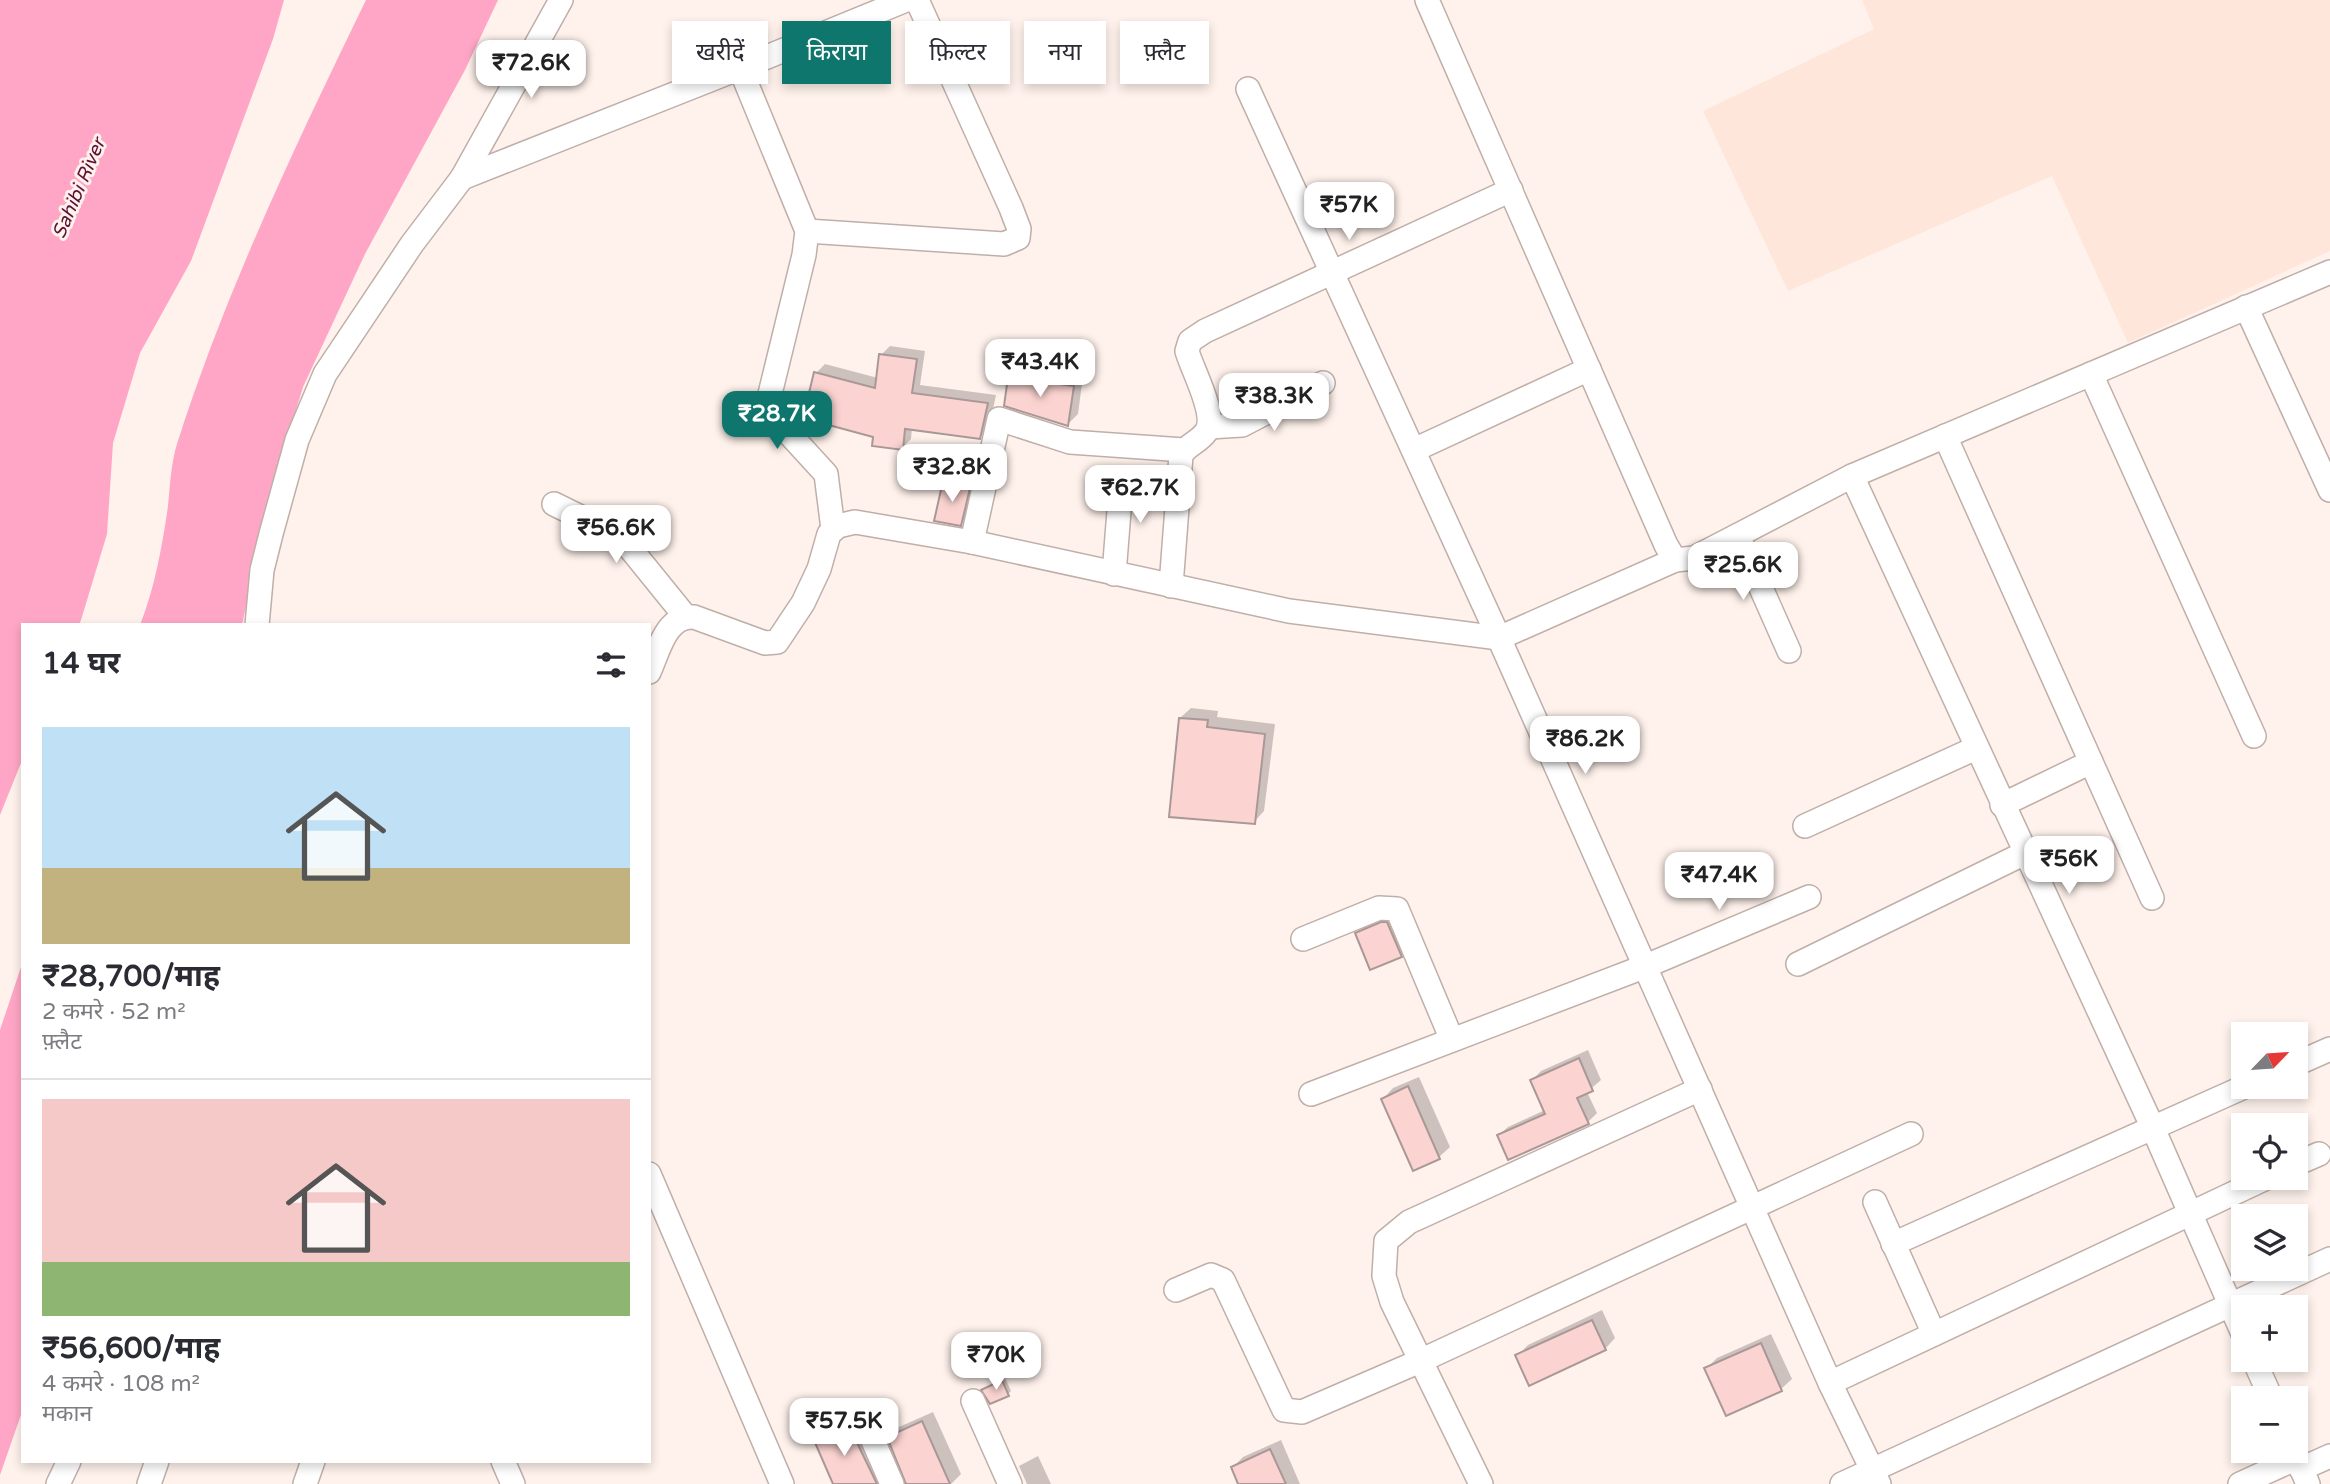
<!DOCTYPE html>
<html lang="hi">
<head>
<meta charset="utf-8">
<style>
	:root { --surface:#fff; --page:#f7f7f7; --text:#2b2b33; --muted:#7c7c81; --line:#e1e1e2; --accent:#0f766e }
	body { margin:0; font-family:"Varela Round","Noto Sans Devanagari",sans-serif; background:var(--page); color:var(--text); height:100vh; display:flex; flex-direction:column; font-size:26px; white-space:nowrap }
	* { box-sizing:border-box; margin:0 }
	p { font-size:23px; color:var(--muted) }
	.icon { flex:none; width:38px; height:38px; fill:none; stroke:currentColor; stroke-width:2; stroke-linecap:round; stroke-linejoin:round }
	.map { position:relative; flex:1; overflow:hidden }
	.details { position:absolute; left:21px; top:623px; width:630px; height:840px; display:flex; flex-direction:column; background:var(--surface); border-radius:0px; box-shadow:0 4px 10px #0003 }
	.details>* { flex:none }
	.guide { position:absolute; left:672px; top:21px; width:665px; height:63px; display:flex; gap:14px }
	.needle { width:46px; rotate:65deg }
	.buttons { position:absolute; left:2231px; top:1022px; display:grid; gap:14px }
	.buttons a { display:grid; place-items:center; width:77px; height:77px; border-radius:0px; background:var(--surface); box-shadow:0 4px 10px #0003; font-size:35px }
	.price { position:absolute; translate:-50% -60px; padding:0 16px; border-radius:14px; background:#fff; color:#222; font-size:23px; line-height:46px; filter:drop-shadow(0 2px 4px #0008) }
	.price::after { content:''; position:absolute; left:50%; top:42px; width:21px; height:16px; margin-left:-10px; background:inherit; clip-path:polygon(0 0,100% 0,50% 100%) }
	.price.selected { background:var(--accent); color:#fff }
	ul { padding:0; list-style:none }
	li { display:grid; align-content:center; gap:14px; height:371px; padding:0 21px }
	li+li { border-top:2px solid var(--line) }
	li span { display:grid; place-items:center; height:217px; border-radius:0px; color:#555 }
	li>.icon { margin-inline-start:auto }
	span .icon { width:126px; height:126px; fill:#fffc; stroke-width:1 }
	li b { font-size:30px }
	h2 { display:flex; justify-content:space-between; align-items:center; height:84px; padding:0 21px; font-size:30px }
	.pill { padding:0 24px; border-radius:0px; background:var(--surface); box-shadow:0 4px 10px #0003; font-size:24px; line-height:63px }
	.pill.selected { background:var(--accent); color:#fff }
	.map>svg:first-child { display:block }
	.built { fill:#fee6da }
	.water { fill:#ffa6c6 }
	.shadow { fill:#0003 }
	.building { fill:#fbd4d1; stroke:#a99897; stroke-width:2 }
	.lines { fill:none; stroke-linecap:round; stroke-linejoin:round }
	.minor-casing { stroke:#bfafa8; stroke-width:26 }
	.minor { stroke:#fff; stroke-width:23 }
	.labels { text-anchor:middle; stroke-width:6; stroke-linejoin:round; paint-order:stroke }
	.water-label { font-size:19px; font-style:italic; fill:#5c1034; stroke:#fff2ec }
</style>
</head>
<body>
<div class="map">
<svg width="2330" height="1484" viewBox="0 0 2330 1484">
	<rect width="100%" height="100%" fill="#fff2ec"/>
	<polygon class="built" points="1862,0 2330,0 2330,251 2128,343 2052,176 1788,291 1703,111 1874,29"/>
	<g class="water">
		<polygon points="0,0 284,0 273,39 191,261 140,353 113,443 107,534 81,620 79,625 23,625 23,758 0,815"/>
		<path d="M366 0H498L465 70 365 254 303 387 271 493 242 625H140C155 587 162 547 168 506 170 486 171 463 177 444 226 290 296 144 366 0Z"/>
		<polygon points="23,961 23,1409 0,1475 0,1030"/>
	</g>
	<g class="shadow">
		<polygon points="890,346 925,351 920,385 996,395 989,428 980,437 912,428 911,439 902,448 875,435 816,373 825,364 878,378 881,355"/>
		<polygon points="1020,367 1083,376 1078,414 1068,424 1009,378"/>
		<polygon points="951,476 975,482 967,517 961,524 944,482"/>
		<polygon points="1191,708 1218,711 1217,717 1275,724 1264,811 1254,822 1180,718"/>
		<polygon points="1394,917 1407,949 1401,955 1357,933 1364,927"/>
		<polygon points="1588,1050 1601,1080 1587,1092 1597,1113 1588,1122 1499,1135 1508,1127 1545,1110 1532,1080 1541,1071"/>
		<polygon points="1419,1077 1450,1147 1439,1157 1414,1169 1383,1099 1393,1088"/>
		<polygon points="1602,1310 1615,1338 1605,1349 1517,1356 1528,1345"/>
		<polygon points="1771,1334 1792,1379 1781,1389 1706,1369 1717,1358"/>
		<polygon points="1005,1378 1011,1391 1008,1394 983,1390"/>
		<polygon points="933,1412 961,1474 951,1484 907,1484 889,1438 899,1427"/>
		<polygon points="860,1414 894,1484 835,1484 816,1439 826,1428"/>
		<polygon points="1281,1440 1300,1484 1240,1484 1233,1467 1243,1457"/>
		<polygon points="1038,1456 1051,1484 1027,1484 1019,1466"/>
	</g>
	<g class="building">
		<polygon points="879,354 917,359 912,393 988,403 980,439 905,429 903,450 872,446 873,437 803,418 814,372 875,388"/>
		<polygon points="1008,377 1074,386 1068,426 1004,406"/>
		<polygon points="943,481 970,488 961,526 934,521"/>
		<polygon points="1179,718 1208,720 1207,727 1265,734 1255,824 1169,817"/>
		<polygon points="1381,922 1387,922 1402,957 1370,970 1355,933"/>
		<polygon points="1579,1058 1593,1091 1577,1098 1589,1124 1508,1160 1497,1135 1545,1114 1530,1080"/>
		<polygon points="1408,1086 1440,1159 1413,1171 1381,1099"/>
		<polygon points="1592,1320 1606,1350 1529,1386 1515,1355"/>
		<polygon points="1761,1343 1782,1391 1726,1416 1704,1368"/>
		<polygon points="1002,1380 1009,1396 990,1404 981,1390"/>
		<polygon points="922,1421 950,1484 906,1484 887,1437"/>
		<polygon points="849,1424 860,1449 877,1484 833,1484 813,1438"/>
		<polygon points="1270,1449 1286,1484 1238,1484 1231,1467"/>
	</g>
	<g class="lines">
		<g class="minor-casing">
			<g id="minor">
				<polyline points="1427,0 1666,545 1675,560 1694,558 1852,476 2330,272"/>
				<polyline points="740,68 906,0"/>
				<polyline points="1248,89 1499,638 1830,1383 1879,1484"/>
				<polyline points="462,178 740,68 807,231 804,255 768,402 771,414 826,474 833,529"/>
				<polyline points="807,231 1004,244 1018,238 1019,229 1011,208 917,0"/>
				<polyline points="2246,307 2330,490"/>
				<polyline points="2091,374 2254,736"/>
				<polyline points="1209,427 1242,425 1323,383"/>
				<polyline points="1945,436 2152,898"/>
				<polyline points="1414,450 1589,369"/>
				<polyline points="1852,476 2152,1126 2244,1336"/>
				<polyline points="554,504 621,537 685,616"/>
				<polyline points="1738,536 1789,651"/>
				<polyline points="972,542 999,419 1070,442 1184,450"/>
				<polyline points="1114,574 1121,486"/>
				<path d="M1171 586 1181 455C1187 445 1199 442 1206 432 1218 415 1192 370 1187 351L1190 341 1205 331 1511 190"/>
				<polyline points="257,625 262,570 271,534 297,440 325,374 412,244 462,178 561,0"/>
				<path d="M649 672C659 650 666 615 694 617L765 643 777 642 803 603 819 569 829 534 838 526 855 522 972 542 1289 611 1499 638 1675 560"/>
				<polyline points="2002,805 2091,762"/>
				<polyline points="1805,826 1976,748"/>
				<polyline points="1303,939 1379,908 1397,909 1452,1040"/>
				<polyline points="1798,964 2025,853"/>
				<polyline points="2296,1064 2330,1049"/>
				<polyline points="1311,1094 1646,966 1809,897"/>
				<polyline points="2296,1164 2319,1154"/>
				<polyline points="649,1174 782,1484"/>
				<polyline points="1875,1202 1934,1334"/>
				<polyline points="1893,1244 2244,1087"/>
				<polyline points="1176,1290 1211,1275 1223,1280 1284,1410 1302,1412 1420,1361 1911,1134"/>
				<polyline points="2254,1360 2271,1398"/>
				<polyline points="1830,1383 2266,1178"/>
				<polyline points="973,1401 1010,1484"/>
				<polyline points="864,1420 892,1484"/>
				<polyline points="2294,1451 2308,1484"/>
				<polyline points="503,1461 513,1484"/>
				<polyline points="2301,1469 2330,1456"/>
				<polyline points="58,1484 69,1461"/>
				<polyline points="149,1484 157,1461"/>
				<polyline points="305,1484 313,1461"/>
				<polyline points="1481,1484 1392,1302 1384,1276 1386,1241 1409,1222 1700,1089"/>
				<polyline points="1842,1484 2330,1259"/>
				<polyline points="2240,1484 2297,1458"/>
			</g>
		</g>
		<use href="#minor" class="minor"/>
	</g>
	<g class="labels">
		<g class="water-label">
			<text transform="translate(78 188) rotate(-67)" y="7">Sahibi River</text>
		</g>
	</g>
</svg>
<div class="buttons">
<a><svg class="needle" viewBox="-14 -14 28 28"><path d="M0-13l5 13h-10z" fill="#e53935"/><path d="M0 13l5-13h-10z" fill="#7c7c81"/></svg></a>
<a><svg class="icon" aria-label="locate" viewBox="0 0 24 24"><circle cx="12" cy="12" r="6"/><path d="M12 2v4M12 18v4M2 12h4M18 12h4"/></svg></a>
<a><svg class="icon" aria-label="layers" viewBox="0 0 24 24"><path d="M12 4l9 5-9 5-9-5zM3 14l9 5 9-5"/></svg></a>
<a>+</a>
<a>−</a>
</div>
<b class="price" style="left:531px;top:100px">₹72.6K</b>
<b class="price" style="left:1349px;top:242px">₹57K</b>
<b class="price" style="left:1040px;top:399px">₹43.4K</b>
<b class="price" style="left:1274px;top:433px">₹38.3K</b>
<b class="price selected" style="left:777px;top:451px">₹28.7K</b>
<b class="price" style="left:952px;top:504px">₹32.8K</b>
<b class="price" style="left:1140px;top:525px">₹62.7K</b>
<b class="price" style="left:616px;top:565px">₹56.6K</b>
<b class="price" style="left:1743px;top:602px">₹25.6K</b>
<b class="price" style="left:1585px;top:776px">₹86.2K</b>
<b class="price" style="left:2069px;top:896px">₹56K</b>
<b class="price" style="left:1719px;top:912px">₹47.4K</b>
<b class="price" style="left:996px;top:1392px">₹70K</b>
<b class="price" style="left:844px;top:1458px">₹57.5K</b>
<div class="guide">
<a class="pill">खरीदें</a>
<a class="pill selected">किराया</a>
<a class="pill">फ़िल्टर</a>
<a class="pill">नया</a>
<a class="pill">फ़्लैट</a>
</div>
<section class="details">
<h2>14 घर<svg class="icon" aria-label="filters" viewBox="0 0 24 24"><path d="M4 7h16M4 17h16"/><circle cx="9" cy="7" r="2"/><circle cx="15" cy="17" r="2"/></svg></h2>
<ul>
<li><span style="background:linear-gradient(#bfe0f5 65%,#c2b280 0)"><svg class="icon" aria-label="home" viewBox="0 0 24 24"><path d="M3 11l9-7 9 7M6 9v11h12V9"/></svg></span><div><b>₹28,700/माह</b><p>2 कमरे · 52 m²</p><p>फ़्लैट</p></div></li>
<li><span style="background:linear-gradient(#f6c9c9 75%,#8fb573 0)"><svg class="icon" aria-label="home" viewBox="0 0 24 24"><path d="M3 11l9-7 9 7M6 9v11h12V9"/></svg></span><div><b>₹56,600/माह</b><p>4 कमरे · 108 m²</p><p>मकान</p></div></li>
</ul>
</section>
</div>
</body>
</html>
